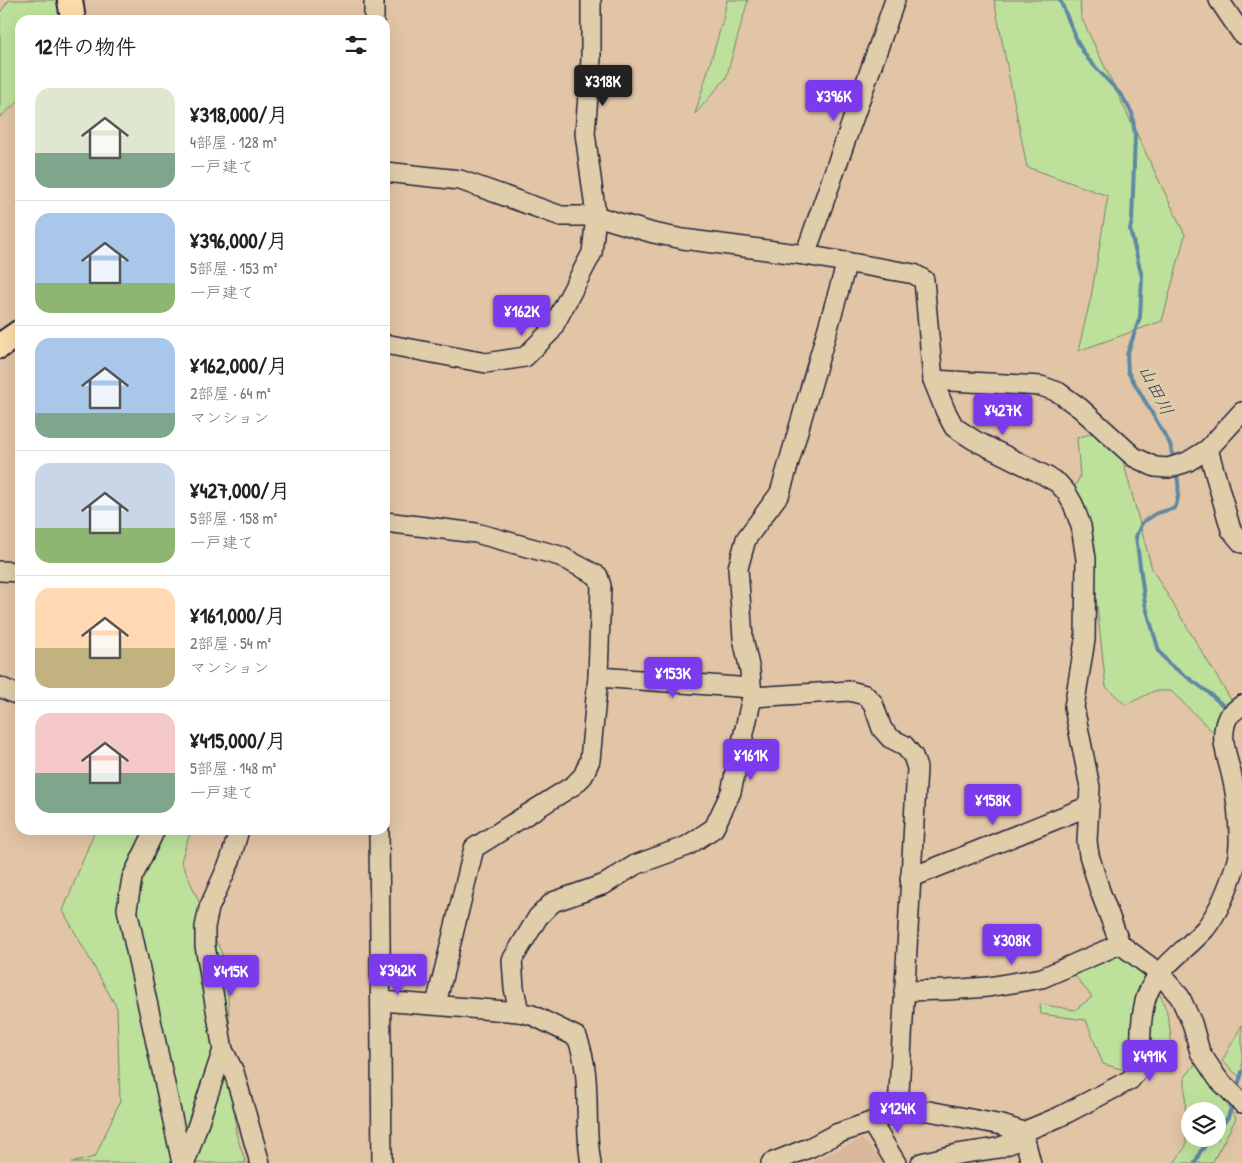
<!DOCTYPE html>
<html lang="ja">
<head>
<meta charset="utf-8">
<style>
	:root { --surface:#fff; --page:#f2f2f2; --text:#222; --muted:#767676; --line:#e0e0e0; --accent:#7c3aed }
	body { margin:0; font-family:"Patrick Hand","Klee One",sans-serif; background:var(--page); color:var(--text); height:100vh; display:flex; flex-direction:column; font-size:19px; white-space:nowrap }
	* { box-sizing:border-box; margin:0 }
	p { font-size:16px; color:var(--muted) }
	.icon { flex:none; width:28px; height:28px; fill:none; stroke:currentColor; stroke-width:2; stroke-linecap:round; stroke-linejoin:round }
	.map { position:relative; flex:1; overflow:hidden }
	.drawer { position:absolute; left:15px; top:15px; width:375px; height:820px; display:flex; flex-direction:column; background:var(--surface); border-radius:15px; box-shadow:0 5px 20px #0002 }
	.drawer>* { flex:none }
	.tools { position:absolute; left:1181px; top:1102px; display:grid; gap:10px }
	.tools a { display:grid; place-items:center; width:45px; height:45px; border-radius:50%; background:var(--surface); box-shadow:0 5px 20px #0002; font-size:25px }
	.price { position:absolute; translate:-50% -42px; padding:0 11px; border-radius:5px; background:var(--accent); color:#fff; font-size:16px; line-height:32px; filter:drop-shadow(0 1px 2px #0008) }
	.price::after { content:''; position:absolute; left:50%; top:30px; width:15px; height:11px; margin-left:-8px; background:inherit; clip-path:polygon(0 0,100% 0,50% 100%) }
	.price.current { background:#222; color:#fff }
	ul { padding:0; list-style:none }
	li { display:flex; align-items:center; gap:15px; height:125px; padding:0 20px }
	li+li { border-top:1px solid var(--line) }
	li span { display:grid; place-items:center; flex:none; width:140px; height:100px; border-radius:15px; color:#555 }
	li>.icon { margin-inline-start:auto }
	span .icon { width:60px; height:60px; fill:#fffc; stroke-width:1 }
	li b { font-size:21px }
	h2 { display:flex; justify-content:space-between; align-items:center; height:60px; padding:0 20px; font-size:21px }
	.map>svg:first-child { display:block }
	.built { fill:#d9b79d }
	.green { fill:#bde19b; stroke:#70826b; fill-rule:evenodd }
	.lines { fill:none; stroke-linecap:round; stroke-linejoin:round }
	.stream { stroke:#5e89a2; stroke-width:4 }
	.minor-casing { stroke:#22223b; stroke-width:22 }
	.major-casing { stroke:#22223b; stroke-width:28 }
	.minor { stroke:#e0ceab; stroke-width:19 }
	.major { stroke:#fbddab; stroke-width:24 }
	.labels { text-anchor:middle; stroke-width:5; stroke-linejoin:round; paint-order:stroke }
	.water-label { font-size:18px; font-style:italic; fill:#313c55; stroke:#e0ceab }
</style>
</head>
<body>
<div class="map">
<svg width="1242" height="1163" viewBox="0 0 1242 1163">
	<rect width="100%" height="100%" fill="#e2c5a6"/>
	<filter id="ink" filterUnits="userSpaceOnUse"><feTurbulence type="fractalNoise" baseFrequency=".02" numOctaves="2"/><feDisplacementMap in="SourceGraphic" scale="10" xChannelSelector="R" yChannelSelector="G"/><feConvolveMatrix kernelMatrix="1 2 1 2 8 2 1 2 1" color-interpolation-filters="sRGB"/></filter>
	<g filter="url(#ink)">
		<polygon class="built" points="862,1139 884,1163 809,1163"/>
		<g class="green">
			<polygon points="9,0 58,0 60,20 20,20 20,100 0,117 0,13"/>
			<polygon points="727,0 748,0 726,78 695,114 723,20"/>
			<polygon points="994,0 1080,0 1081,17 1185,235 1162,321 1078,351 1091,297 1108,196 1027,167"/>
			<polygon points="1093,433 1122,457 1152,569 1231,700 1216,735 1171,691 1154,691 1126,705 1106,687 1087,517 1074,488 1080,476 1077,438"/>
			<polygon points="95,830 191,830 181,861 226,963 236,1134 246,1163 71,1163 95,1157 120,1101 117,1008 63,911"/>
			<path d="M1117 951C1158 981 1169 999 1172 1051L1159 1064 1125 1070 1103 1064 1086 1020 1041 1014 1040 1004 1075 1010 1092 997 1075 976Z"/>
			<polygon points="1242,1025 1242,1079 1222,1061"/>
			<path d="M1198 1061 1236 1118 1212 1163H1174L1186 1146 1185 1077ZM1190 1111H1218V1139H1190Z"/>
		</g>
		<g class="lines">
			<g class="stream">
				<polyline points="1060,0 1079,45 1088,59 1122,96 1132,113 1135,135 1132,221 1130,229 1142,277 1140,317 1127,355 1128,372 1170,444 1174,461"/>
				<path d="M1176 471C1179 484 1180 495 1175 508L1157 513 1146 520 1142 523 1136 536 1145 604 1159 651 1169 664 1208 692 1228 710"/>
				<polyline points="1237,1088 1242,1072"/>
				<polyline points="1218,1131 1228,1117 1233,1102"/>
				<polyline points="1195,1163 1200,1152 1211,1139"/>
			</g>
			<g class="minor-casing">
				<g id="minor">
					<polyline points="374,0 374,20"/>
					<polyline points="1219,0 1242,34"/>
					<polyline points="385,172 460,180 561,216 596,216 653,233 683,239 805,255 914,274 924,280 933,380 945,410 954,427 974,440 1044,475 1058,483 1066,492 1073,504 1081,526 1086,559 1085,640 1074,707 1090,787 1087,841 1089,855 1100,891 1120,944 1160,974 1180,997 1192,1023 1200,1052 1218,1079 1242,1103"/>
					<polyline points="805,255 895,0"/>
					<polyline points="385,344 486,363 525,357 551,331 592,253 596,216 585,133 591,59 591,0"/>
					<polyline points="933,380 1041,386 1058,392 1080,408 1134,457 1155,467 1168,468 1187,462 1208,449 1242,412"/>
					<polyline points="1208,449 1231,530 1242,543"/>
					<polyline points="385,522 476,533 560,556 598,576 601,586 598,677 590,760 583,776 574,785 474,848 436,1004"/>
					<polyline points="0,571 20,572"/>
					<polyline points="598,677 751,688"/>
					<polyline points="0,687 20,696"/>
					<polyline points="752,697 850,691 865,695 873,703 882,729 890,738 904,745 913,756 917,768 898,1110"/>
					<polyline points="155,830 132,878 127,909 182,1163"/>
					<polyline points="239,830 230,861 209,908 205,927 205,946 223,1050 234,1072 260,1163"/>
					<polyline points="379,830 382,1163"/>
					<polyline points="910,878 1089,806"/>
					<polyline points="904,991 947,990 988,987 1042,978 1120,944"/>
					<polyline points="381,1001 519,1012"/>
					<polyline points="871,1122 896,1163"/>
					<polyline points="1023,1132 1031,1163"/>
					<polyline points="185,1163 223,1050"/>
					<path d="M591 1163C583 1122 593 1077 577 1037L532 1015 519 1012 514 988 512 960 538 917 553 902 605 884 635 865 687 846 714 828 731 792 752 697 750 671 743 638 738 568 746 539 780 493 847 262"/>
					<path d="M771 1163 811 1147 836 1134 871 1122 898 1110 929 1111 1002 1125 1023 1132 1059 1117 1130 1080 1141 1067C1140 1045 1140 1015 1147 995 1157 968 1186 950 1205 929 1221 909 1230 884 1237 860 1242 840 1237 798 1232 777 1228 758 1218 737 1228 717 1231 713 1238 708 1242 705"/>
					<polyline points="921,1163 958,1154 998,1148 1025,1138"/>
				</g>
			</g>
			<g class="major-casing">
				<g id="major">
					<polyline points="70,0 73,20"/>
					<polyline points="0,346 20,332"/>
				</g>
			</g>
			<use href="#minor" class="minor"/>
			<use href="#major" class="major"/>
		</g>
	</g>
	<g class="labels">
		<g class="water-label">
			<text transform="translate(1156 390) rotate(63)" y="6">山田川</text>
		</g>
	</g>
</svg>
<div class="tools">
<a><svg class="icon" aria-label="layers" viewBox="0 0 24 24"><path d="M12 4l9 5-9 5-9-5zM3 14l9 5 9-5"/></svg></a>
</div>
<b class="price current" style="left:603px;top:107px">¥318K</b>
<b class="price" style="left:834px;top:122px">¥396K</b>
<b class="price" style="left:522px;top:337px">¥162K</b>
<b class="price" style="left:1003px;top:436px">¥427K</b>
<b class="price" style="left:673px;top:699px">¥153K</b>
<b class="price" style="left:751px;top:781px">¥161K</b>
<b class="price" style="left:993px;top:826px">¥158K</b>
<b class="price" style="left:1012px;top:966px">¥308K</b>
<b class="price" style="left:398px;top:996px">¥342K</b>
<b class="price" style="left:231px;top:997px">¥415K</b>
<b class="price" style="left:1150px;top:1082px">¥491K</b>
<b class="price" style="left:898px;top:1134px">¥124K</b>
<section class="drawer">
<h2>12件の物件<svg class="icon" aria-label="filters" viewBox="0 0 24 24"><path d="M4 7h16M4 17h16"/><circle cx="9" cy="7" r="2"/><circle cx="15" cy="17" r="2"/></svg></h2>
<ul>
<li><span style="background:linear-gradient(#dfe7d0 65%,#7fa58c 0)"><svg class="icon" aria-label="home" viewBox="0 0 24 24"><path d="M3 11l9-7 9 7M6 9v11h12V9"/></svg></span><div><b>¥318,000/月</b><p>4部屋 · 128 m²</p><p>一戸建て</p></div></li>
<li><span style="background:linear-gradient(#a9c7e8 70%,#8fb573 0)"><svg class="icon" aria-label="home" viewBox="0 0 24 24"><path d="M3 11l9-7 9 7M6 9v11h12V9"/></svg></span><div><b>¥396,000/月</b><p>5部屋 · 153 m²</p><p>一戸建て</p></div></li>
<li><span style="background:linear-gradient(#a9c7e8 75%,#7fa58c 0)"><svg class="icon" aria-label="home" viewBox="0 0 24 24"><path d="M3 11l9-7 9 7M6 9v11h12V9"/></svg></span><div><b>¥162,000/月</b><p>2部屋 · 64 m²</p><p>マンション</p></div></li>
<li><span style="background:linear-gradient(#c9d6e8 65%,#8fb573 0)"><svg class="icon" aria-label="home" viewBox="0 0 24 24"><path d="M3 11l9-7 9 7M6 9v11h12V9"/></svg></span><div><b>¥427,000/月</b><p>5部屋 · 158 m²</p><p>一戸建て</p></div></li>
<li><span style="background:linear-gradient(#ffd9b3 60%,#c2b280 0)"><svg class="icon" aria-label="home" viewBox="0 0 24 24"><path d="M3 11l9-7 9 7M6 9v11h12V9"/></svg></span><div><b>¥161,000/月</b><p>2部屋 · 54 m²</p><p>マンション</p></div></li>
<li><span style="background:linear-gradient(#f6c9c9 60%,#7fa58c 0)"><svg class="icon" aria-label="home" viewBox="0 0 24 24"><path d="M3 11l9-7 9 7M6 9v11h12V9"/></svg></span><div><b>¥415,000/月</b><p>5部屋 · 148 m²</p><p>一戸建て</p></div></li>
</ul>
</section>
</div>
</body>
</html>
